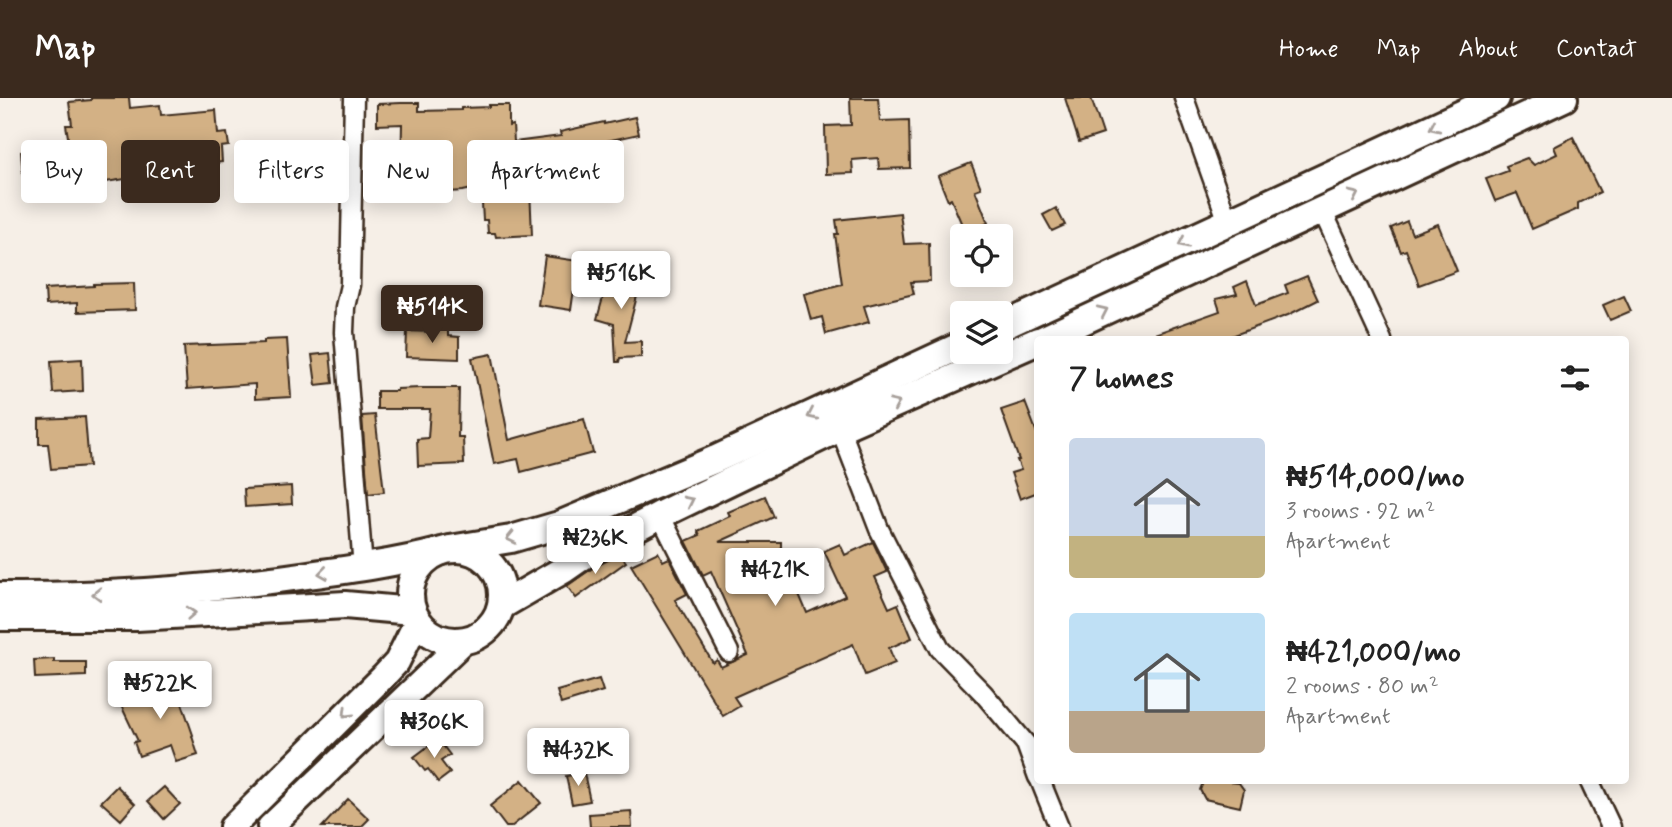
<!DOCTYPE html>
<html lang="en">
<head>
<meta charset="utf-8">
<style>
	:root { --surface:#fff; --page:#f6f6f6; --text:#222; --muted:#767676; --accent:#3b2a1e }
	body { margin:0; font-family:Mynerve,sans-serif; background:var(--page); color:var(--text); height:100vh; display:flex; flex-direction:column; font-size:26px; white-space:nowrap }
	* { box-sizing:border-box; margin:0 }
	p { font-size:23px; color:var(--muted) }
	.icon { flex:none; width:38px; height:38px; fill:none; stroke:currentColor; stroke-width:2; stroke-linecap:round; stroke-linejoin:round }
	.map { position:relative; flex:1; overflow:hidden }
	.drawer { position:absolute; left:1034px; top:238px; width:595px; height:448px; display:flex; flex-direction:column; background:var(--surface); border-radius:7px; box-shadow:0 4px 18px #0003 }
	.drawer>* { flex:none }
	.top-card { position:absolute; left:21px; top:42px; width:665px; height:63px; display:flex; gap:14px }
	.tools { position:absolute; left:950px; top:126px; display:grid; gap:14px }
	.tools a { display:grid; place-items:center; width:63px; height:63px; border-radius:7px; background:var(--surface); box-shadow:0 4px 18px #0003; font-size:35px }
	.price { position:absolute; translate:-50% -60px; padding:0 16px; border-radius:7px; background:#fff; color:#222; font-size:23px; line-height:46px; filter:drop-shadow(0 2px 4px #0008) }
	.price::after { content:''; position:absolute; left:50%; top:42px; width:21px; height:16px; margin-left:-10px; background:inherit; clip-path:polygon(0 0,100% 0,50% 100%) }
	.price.active { background:var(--accent); color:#fff }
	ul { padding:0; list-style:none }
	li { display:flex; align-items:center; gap:21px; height:175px; padding:0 35px }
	li span { display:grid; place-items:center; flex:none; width:196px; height:140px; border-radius:7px; color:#555 }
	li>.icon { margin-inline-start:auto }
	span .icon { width:84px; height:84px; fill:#fffc; stroke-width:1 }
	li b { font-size:30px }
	h2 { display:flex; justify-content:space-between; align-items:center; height:84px; padding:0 35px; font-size:30px }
	.pill { padding:0 24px; border-radius:7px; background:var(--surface); box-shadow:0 4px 18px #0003; font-size:24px; line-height:63px }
	.pill.active { background:var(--accent); color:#fff }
	header { display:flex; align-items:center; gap:42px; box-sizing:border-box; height:98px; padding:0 35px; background:var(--accent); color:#fff }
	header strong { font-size:33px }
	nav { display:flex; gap:38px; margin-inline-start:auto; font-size:24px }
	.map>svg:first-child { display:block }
	.building { fill:#d3b185; stroke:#3b2a1e; stroke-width:2 }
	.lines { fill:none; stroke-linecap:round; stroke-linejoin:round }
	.street-casing { stroke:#3b2a1e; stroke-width:23 }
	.secondary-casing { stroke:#3b2a1e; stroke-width:30 }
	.primary-casing { stroke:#3b2a1e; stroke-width:32 }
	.street { stroke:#fff; stroke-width:18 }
	.secondary { stroke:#fff; stroke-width:24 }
	.primary { stroke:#fff; stroke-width:26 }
	.oneway { stroke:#a79f9a }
</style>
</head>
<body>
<header>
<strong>Map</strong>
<nav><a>Home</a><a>Map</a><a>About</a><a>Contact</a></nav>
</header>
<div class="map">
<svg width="1672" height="729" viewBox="0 0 1672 729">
	<rect width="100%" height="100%" fill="#f6efe7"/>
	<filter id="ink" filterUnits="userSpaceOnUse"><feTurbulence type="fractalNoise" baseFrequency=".0143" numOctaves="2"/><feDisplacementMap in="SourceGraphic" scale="14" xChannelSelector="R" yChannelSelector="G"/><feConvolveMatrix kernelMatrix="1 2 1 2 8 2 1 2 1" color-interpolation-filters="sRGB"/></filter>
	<g filter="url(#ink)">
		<g class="building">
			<polygon points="91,0 129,0 130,10 160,7 161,17 216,12 218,36 227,35 229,48 221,49 222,64 163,70 163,74 132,76 132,80 86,87 85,73 23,79 21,54 70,51 66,27 72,27 69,4 91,2"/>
			<polygon points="850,0 878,0 880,23 909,22 910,70 879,71 878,60 852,62 853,75 826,76 825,28 851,27"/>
			<polygon points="1065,0 1091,0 1103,36 1079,44"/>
			<polygon points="401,5 419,5 419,13 461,12 461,10 489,9 489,7 509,7 509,28 513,27 514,44 561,38 560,34 604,24 604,26 635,19 639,36 588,47 589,51 559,59 560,62 529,66 532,137 496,139 495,135 488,135 487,122 483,122 481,89 463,93 421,96 421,100 380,100 381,82 394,82 394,72 401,72 402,26 377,27 377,6"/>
			<polygon points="1573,39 1600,94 1578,105 1578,111 1532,131 1517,95 1495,103 1486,81 1508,73 1506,68 1527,60 1534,67 1557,56 1554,49"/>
			<polygon points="971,65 981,90 975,92 988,125 965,134 951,101 948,103 938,78"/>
			<polygon points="1056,110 1065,127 1052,133 1043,117"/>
			<polygon points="900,115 904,146 929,145 930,183 911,184 914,196 864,208 869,224 826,236 822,219 811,222 804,196 842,186 835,136 838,136 836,122"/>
			<polygon points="1407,123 1412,136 1438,126 1457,173 1419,187 1406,152 1401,154 1391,130"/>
			<polygon points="545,158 578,163 571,212 538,207"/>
			<polygon points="611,171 642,179 625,244 641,243 641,259 620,260 619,264 616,264 614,226 597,221"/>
			<polygon points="1307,178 1318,202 1288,217 1221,242 1146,242 1146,239 1220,213 1216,201 1237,196 1234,189 1247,183 1256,207 1288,195 1285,187"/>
			<polygon points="134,185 135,212 77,214 77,205 46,207 45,191 94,188 94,186"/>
			<polygon points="1624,198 1631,213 1610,222 1603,207"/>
			<polygon points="434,232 448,232 448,238 459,239 459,261 406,259 407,233 434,234"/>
			<polygon points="287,241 291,299 255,301 255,286 187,291 184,248 264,245 264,242"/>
			<polygon points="330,255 333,285 316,287 312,257"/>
			<polygon points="492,256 509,342 584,321 593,355 521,374 518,361 494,366 472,260"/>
			<polygon points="82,261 83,293 53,295 51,263"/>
			<polygon points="420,290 459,290 458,339 463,339 464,366 418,368 417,341 428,340 430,311 377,311 377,293 397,293 397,291"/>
			<polygon points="1025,304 1038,338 1038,394 1020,401 1011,375 1021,372 1017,362 1019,362 1001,312"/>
			<polygon points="375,317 384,394 368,396 362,318"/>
			<polygon points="85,319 89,368 51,371 48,346 39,346 39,321"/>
			<polygon points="291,388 292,406 245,409 244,391"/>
			<polygon points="765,398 774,419 719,444 781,444 781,454 807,515 845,498 824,453 840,446 845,457 873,444 887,474 875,479 889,510 898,506 912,540 889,550 895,565 865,577 853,546 734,599 740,608 723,618 631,467 658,454 663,463 669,460 687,496 675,502 713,565 717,562 721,569 748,557 711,473 703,477 686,443 700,437 698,433 730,418 728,414"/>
			<polygon points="620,456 626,464 576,500 567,488 594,469"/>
			<polygon points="54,561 54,564 86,564 86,578 35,580 34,562"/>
			<polygon points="599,581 603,593 561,606 557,593"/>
			<polygon points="174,582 193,637 192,638 198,657 176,664 170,647 139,658 134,644 138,643 118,601"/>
			<polygon points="438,641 450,657 441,663 450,675 438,684 428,671 425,673 414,659"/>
			<polygon points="584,675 590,703 572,706 566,678"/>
			<polygon points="522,682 541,705 511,729 506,729 490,708"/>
			<polygon points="1204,682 1230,682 1231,684 1239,685 1244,692 1240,709 1205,701 1200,692"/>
			<polygon points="117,688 135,706 121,722 101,704"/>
			<polygon points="164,689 180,706 164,721 148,703"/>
			<polygon points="348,701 369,721 361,729 322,729"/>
			<polygon points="631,713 632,729 590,729 589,716"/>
		</g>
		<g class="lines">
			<g class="street-casing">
				<g id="street">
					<polyline points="354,0 350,187 345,209 344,234 363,470"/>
					<polyline points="1184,0 1228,124"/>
					<polyline points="1322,112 1382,242"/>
					<polyline points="840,330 879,431 940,551 983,595 1026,646 1038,679"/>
					<polyline points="660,417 729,554"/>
					<polyline points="1040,682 1059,729"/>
					<polyline points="1589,682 1611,729"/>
				</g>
			</g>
			<g class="secondary-casing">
				<g id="secondary">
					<polyline points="232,729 383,579 397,564 417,523"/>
					<polyline points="270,729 464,543"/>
				</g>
			</g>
			<g class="primary-casing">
				<g id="primary">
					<polyline points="1001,229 1496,0"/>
					<polyline points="1042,242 1564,0"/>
					<circle cx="456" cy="497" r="46"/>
					<polyline points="450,451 511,441 559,427 716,361 962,247"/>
					<path d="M0 498C103 499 206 492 308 477 352 471 396 465 439 454"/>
					<polyline points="501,508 563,472 586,456 660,417 840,330 1038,243"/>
					<polyline points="0,519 137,519 345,507 412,513"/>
				</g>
			</g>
			<use href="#street" class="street"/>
			<use href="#secondary" class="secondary"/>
			<use href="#primary" class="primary"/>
		</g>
		<defs><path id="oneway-chevron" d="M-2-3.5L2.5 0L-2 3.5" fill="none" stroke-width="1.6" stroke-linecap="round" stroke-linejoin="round" transform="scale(1.75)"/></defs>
		<g class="oneway">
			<use href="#oneway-chevron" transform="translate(1434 29) rotate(155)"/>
			<use href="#oneway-chevron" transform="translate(1354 97) rotate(-25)"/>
			<use href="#oneway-chevron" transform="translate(1183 145) rotate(155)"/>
			<use href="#oneway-chevron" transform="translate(1103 213) rotate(-25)"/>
			<use href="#oneway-chevron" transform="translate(895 306) rotate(-24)"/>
			<use href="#oneway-chevron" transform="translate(812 317) rotate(155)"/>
			<use href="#oneway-chevron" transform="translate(689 403) rotate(-26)"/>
			<use href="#oneway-chevron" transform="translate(511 440) rotate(167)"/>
			<use href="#oneway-chevron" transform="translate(323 475) rotate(172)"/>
			<use href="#oneway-chevron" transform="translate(97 496) rotate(178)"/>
			<use href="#oneway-chevron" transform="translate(191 515) rotate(-3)"/>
			<use href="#oneway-chevron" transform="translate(347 615) rotate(135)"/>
		</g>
	</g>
</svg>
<div class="tools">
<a><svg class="icon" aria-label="locate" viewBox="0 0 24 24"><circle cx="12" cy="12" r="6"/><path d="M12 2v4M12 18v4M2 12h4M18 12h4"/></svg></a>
<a><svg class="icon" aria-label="layers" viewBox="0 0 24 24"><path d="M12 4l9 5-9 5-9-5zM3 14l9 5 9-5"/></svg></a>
</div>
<b class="price" style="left:621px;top:213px">₦516K</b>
<b class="price active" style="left:432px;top:247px">₦514K</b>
<b class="price" style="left:595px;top:478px">₦236K</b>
<b class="price" style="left:775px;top:510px">₦421K</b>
<b class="price" style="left:160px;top:623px">₦522K</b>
<b class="price" style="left:434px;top:662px">₦306K</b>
<b class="price" style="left:578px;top:690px">₦432K</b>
<div class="top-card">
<a class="pill">Buy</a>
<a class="pill active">Rent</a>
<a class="pill">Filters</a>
<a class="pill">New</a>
<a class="pill">Apartment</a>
</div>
<section class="drawer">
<h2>7 homes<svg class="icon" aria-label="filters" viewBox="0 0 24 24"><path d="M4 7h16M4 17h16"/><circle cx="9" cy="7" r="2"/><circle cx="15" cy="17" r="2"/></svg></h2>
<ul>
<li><span style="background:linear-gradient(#c9d6e8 70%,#c2b280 0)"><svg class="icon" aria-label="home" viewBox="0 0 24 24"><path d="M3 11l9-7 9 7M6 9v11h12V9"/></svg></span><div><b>₦514,000/mo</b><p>3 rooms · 92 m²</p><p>Apartment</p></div></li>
<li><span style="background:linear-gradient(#bfe0f5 70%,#b9a48a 0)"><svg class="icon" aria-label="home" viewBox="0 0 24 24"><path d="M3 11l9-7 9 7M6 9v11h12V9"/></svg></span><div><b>₦421,000/mo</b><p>2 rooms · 80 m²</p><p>Apartment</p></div></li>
</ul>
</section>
</div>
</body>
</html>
